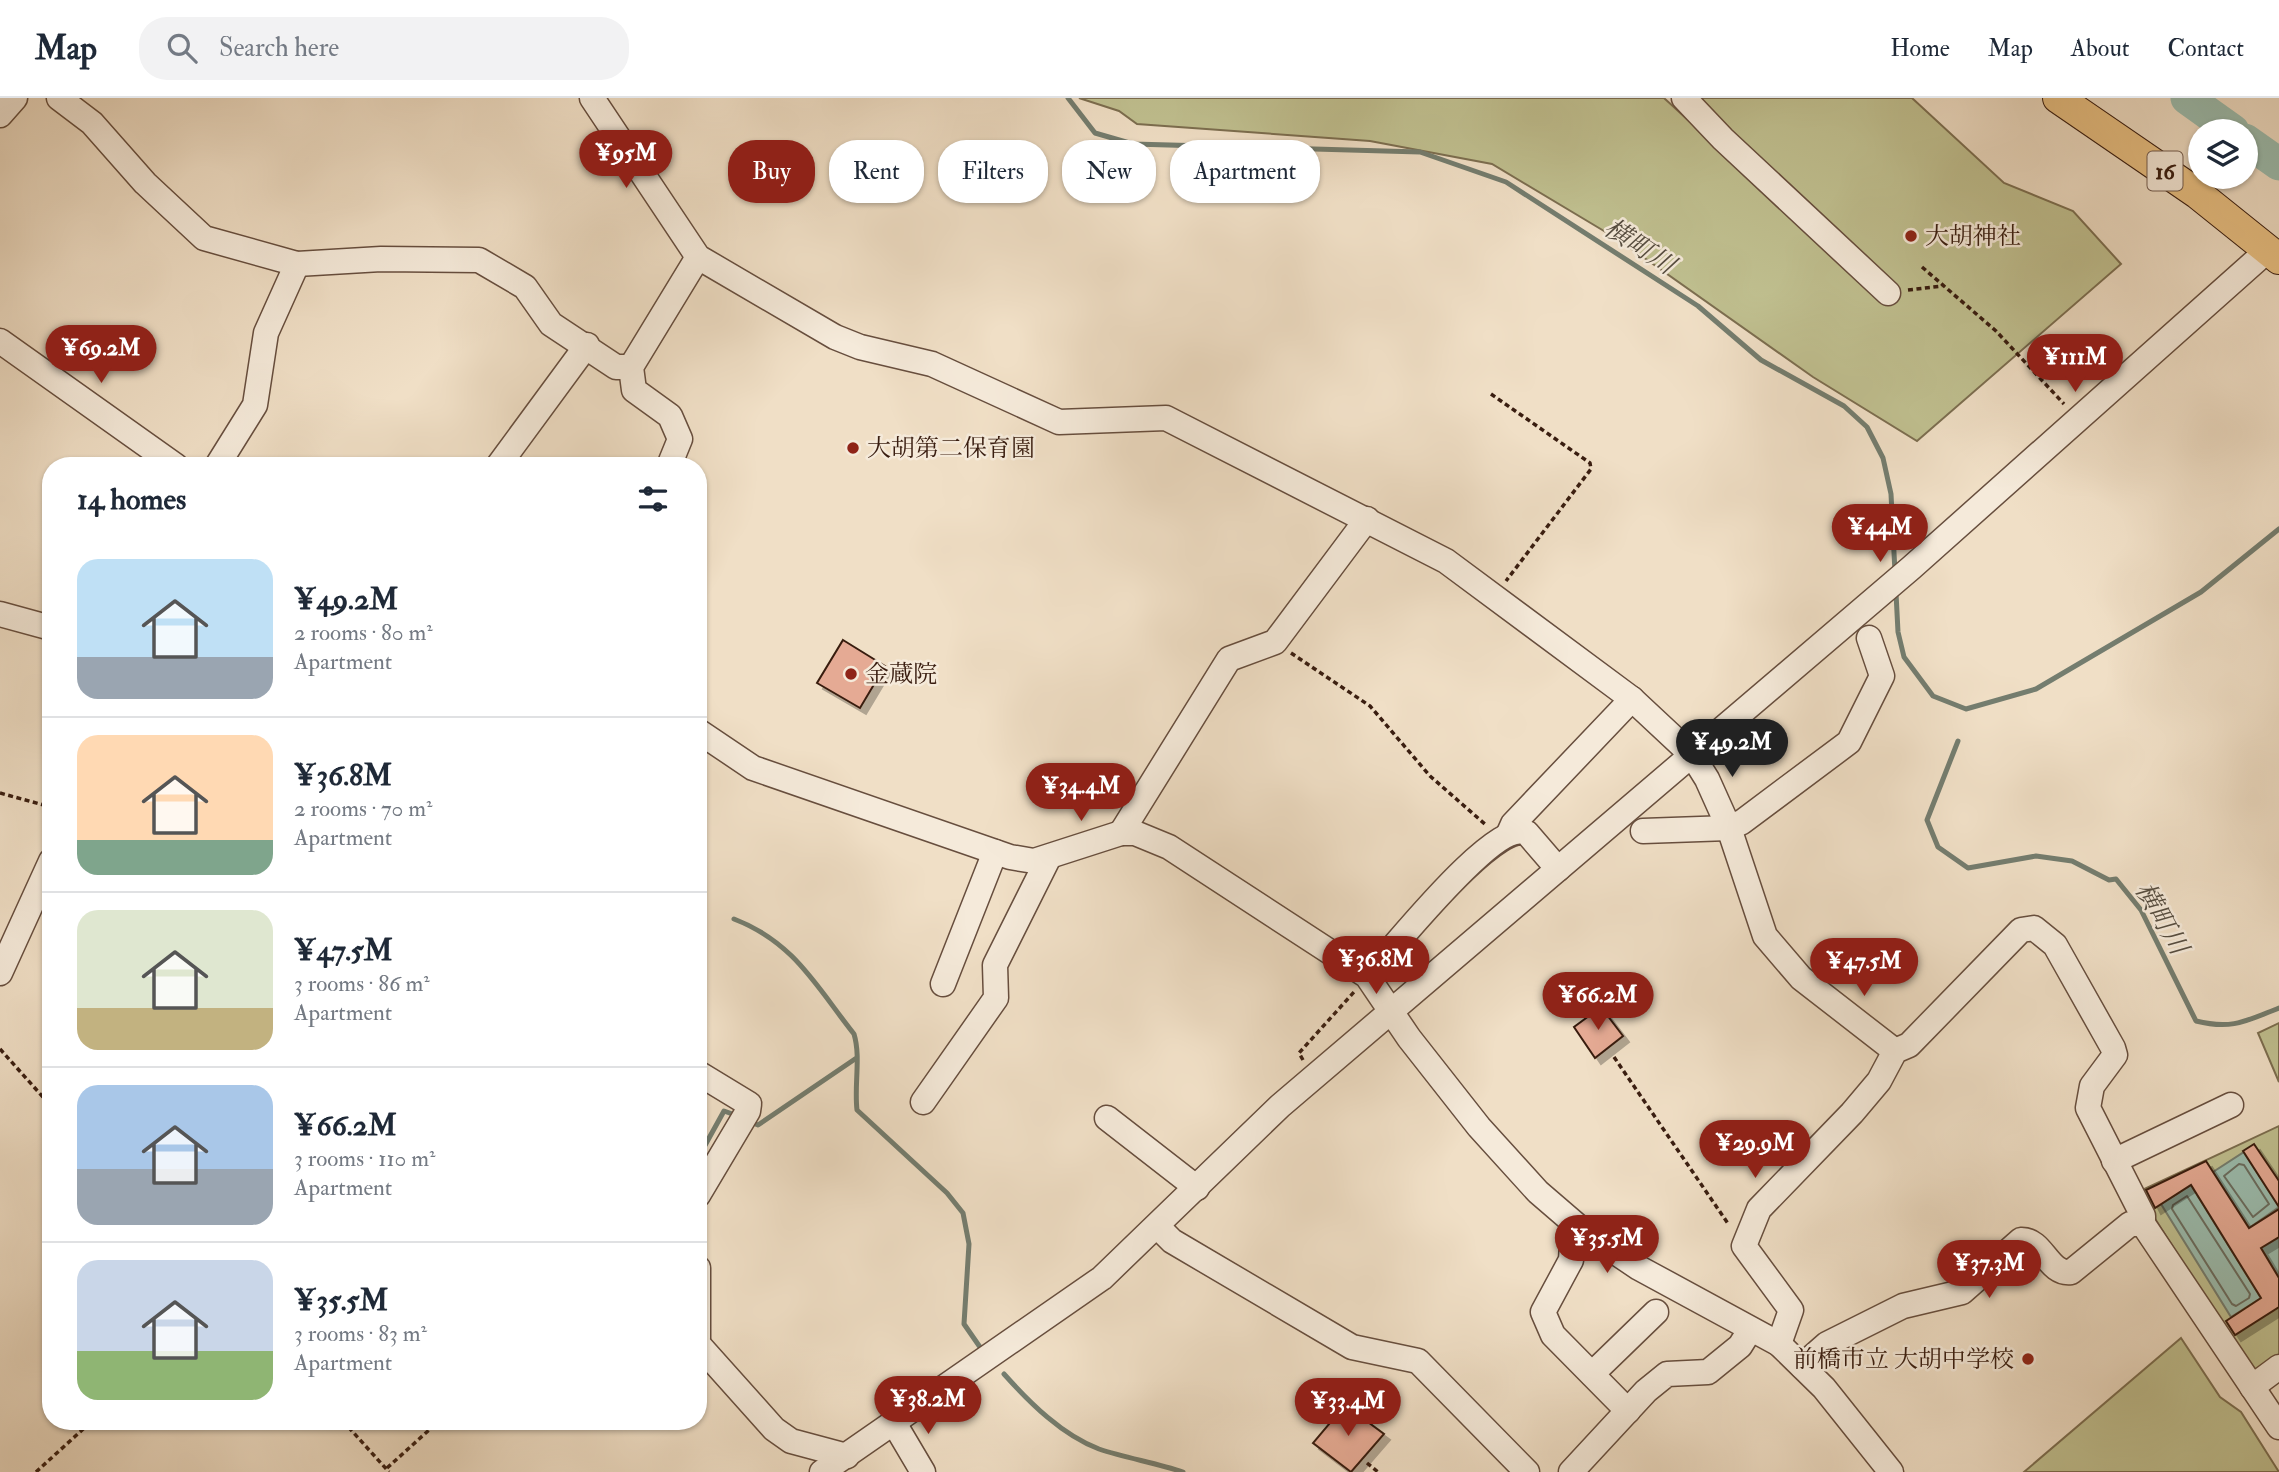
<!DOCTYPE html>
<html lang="en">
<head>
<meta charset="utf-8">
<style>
	:root { --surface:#fff; --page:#f2f2f3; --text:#1f2937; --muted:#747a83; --line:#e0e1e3; --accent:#8f2418 }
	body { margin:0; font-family:"IM FELL Double Pica","Noto Serif JP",serif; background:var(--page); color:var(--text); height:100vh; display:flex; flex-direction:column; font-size:26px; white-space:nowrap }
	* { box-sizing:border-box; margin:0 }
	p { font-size:23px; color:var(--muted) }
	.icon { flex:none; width:38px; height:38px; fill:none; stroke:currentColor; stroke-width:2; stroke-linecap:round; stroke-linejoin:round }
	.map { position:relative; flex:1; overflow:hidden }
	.details { position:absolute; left:42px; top:359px; width:665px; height:973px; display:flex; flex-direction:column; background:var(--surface); border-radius:28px; box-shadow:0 2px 5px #0004 }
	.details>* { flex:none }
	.top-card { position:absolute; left:728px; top:42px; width:665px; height:63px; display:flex; gap:14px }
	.buttons { position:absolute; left:2188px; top:21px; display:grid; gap:14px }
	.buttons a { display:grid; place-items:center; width:70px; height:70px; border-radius:50%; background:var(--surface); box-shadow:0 2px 5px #0004; font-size:35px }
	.price { position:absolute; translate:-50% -60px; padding:0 16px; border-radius:24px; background:var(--accent); color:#fff; font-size:23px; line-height:46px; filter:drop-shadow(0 2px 4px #0008) }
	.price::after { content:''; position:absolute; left:50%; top:42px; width:21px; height:16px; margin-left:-10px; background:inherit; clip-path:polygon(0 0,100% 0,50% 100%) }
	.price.selected { background:#222; color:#fff }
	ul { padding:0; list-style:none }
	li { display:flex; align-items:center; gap:21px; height:175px; padding:0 35px }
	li+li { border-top:2px solid var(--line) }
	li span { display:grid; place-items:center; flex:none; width:196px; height:140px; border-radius:21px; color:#555 }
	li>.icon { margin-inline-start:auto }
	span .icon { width:84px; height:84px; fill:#fffc; stroke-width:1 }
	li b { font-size:30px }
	h2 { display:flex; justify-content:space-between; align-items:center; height:84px; padding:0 35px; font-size:30px }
	.chip { padding:0 24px; border-radius:28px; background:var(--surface); box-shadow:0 2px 5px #0004; font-size:24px; line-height:63px }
	.chip.selected { background:var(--accent); color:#fff }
	header { display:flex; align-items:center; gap:42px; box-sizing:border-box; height:98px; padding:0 35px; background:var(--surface); border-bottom:2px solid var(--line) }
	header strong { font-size:33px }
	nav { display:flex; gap:38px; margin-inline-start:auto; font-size:24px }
	.search { width:490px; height:63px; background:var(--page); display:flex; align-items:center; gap:18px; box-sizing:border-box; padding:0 24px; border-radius:28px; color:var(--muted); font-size:26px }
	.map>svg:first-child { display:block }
	.green { fill:#c0c090; stroke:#7c6e50; stroke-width:2 }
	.water { fill:#9bbdaf; stroke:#747d6f; stroke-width:2 }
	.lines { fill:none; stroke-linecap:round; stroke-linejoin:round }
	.shore { stroke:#6a6d60; stroke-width:2 }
	.stream { stroke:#747d6f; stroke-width:5 }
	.river { stroke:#9bbdaf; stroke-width:33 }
	.building { fill:#e5aa94; stroke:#391d10; stroke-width:2; filter:url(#shadow) }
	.minor-casing { stroke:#674e3e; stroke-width:27 }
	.major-casing { stroke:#391d10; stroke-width:32 }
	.path { stroke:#391d10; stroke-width:3.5; stroke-dasharray:5 3.5; stroke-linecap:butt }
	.minor { stroke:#f5eada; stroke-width:24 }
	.major { stroke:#e8c083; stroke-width:30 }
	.poi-dot { fill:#8f2418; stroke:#f5eada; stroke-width:2.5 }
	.labels { text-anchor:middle; stroke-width:5; stroke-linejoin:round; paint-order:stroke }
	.shield { fill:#f5eada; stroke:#715a4d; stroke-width:2 }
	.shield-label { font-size:23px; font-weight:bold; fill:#391d10 }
	.poi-label { font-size:24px; fill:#391d10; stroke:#f5eada; text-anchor:start }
	.water-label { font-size:26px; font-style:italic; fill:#564d40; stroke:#f5eada }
</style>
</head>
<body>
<header>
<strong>Map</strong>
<div class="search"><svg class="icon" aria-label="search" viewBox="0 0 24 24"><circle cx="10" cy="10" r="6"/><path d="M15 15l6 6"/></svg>Search here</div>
<nav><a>Home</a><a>Map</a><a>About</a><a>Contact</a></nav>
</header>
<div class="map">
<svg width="2279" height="1374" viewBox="0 0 2279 1374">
	<defs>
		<filter id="shadow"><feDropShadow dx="6" dy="6" stdDeviation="0" flood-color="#0004"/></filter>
	</defs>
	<rect width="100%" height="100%" fill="#f0dfc6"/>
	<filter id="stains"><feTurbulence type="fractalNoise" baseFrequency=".00286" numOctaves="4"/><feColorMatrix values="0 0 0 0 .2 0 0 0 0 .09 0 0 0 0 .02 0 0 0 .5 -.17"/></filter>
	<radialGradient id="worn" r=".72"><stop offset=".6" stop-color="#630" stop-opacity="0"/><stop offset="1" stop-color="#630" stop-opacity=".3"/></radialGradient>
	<g class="green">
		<polygon points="1079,0 1664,0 1689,23 1703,0 1912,0 2004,85 2073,113 2121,166 1917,343 1813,279 1619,142 1492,66 1370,43 1137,26 1119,13"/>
		<polygon points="2279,925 2279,984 2258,935"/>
		<polygon points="2279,1028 2279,1261 2252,1273 2138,1094"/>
		<polygon points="2181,1240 2220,1299 2241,1314 2279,1374 2024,1374"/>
	</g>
	<g class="water">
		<polygon points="2244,1054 2279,1109 2249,1130 2213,1074"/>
		<polygon points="2191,1087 2261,1200 2231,1219 2161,1106"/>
		<polygon points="2279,1139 2279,1180 2261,1150"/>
	</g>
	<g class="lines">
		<g class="shore">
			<polygon points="2239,1066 2244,1067 2269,1106 2253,1119 2224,1078"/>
			<polygon points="2187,1098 2250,1196 2249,1200 2236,1208 2232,1206 2172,1111 2173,1107"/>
		</g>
		<g class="stream">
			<polyline points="1068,0 1095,35 1133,46 1420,54 1506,84 1698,208 1761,262 1844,308 1867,329 1883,360 1891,396 1895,474"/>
			<polyline points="1896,495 1898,534 1904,559 1933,598 1966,611 2036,591 2201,494 2279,431"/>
			<path d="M1958 643 1927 722 1938 749 1968 770 2036 758 2072 763 2109 782 2116 781 2141 812 2196 923C2232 932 2246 923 2279 910"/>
			<path d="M734 821C794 844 816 888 854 936 861 959 854 987 857 1012L947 1095 963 1115 969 1146 964 1226 982 1252"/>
			<polyline points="750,1024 758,1027 855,961"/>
			<polyline points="698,1060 724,1013 738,1018"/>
			<path d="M1004 1276C1030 1305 1062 1337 1099 1351 1126 1360 1156 1365 1183 1374"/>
		</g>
		<g class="river">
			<polyline points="2187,0 2233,33"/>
			<polyline points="2245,42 2279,66"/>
		</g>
	</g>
	<g class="building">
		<polygon points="843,542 885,568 860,610 817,585"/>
		<polygon points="1601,909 1623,938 1595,960 1574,929"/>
		<polygon points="2254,1046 2279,1083 2279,1109 2243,1053"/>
		<polygon points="2206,1063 2249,1130 2279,1111 2279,1139 2261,1150 2279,1180 2279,1209 2235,1237 2226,1223 2261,1200 2191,1087 2155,1110 2146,1092"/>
		<polygon points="1345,1307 1384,1336 1351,1374 1313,1345"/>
	</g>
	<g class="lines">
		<g class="minor-casing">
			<g id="minor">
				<polyline points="59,0 92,25 145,85 204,140 297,166 381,161 479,162 525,189 551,226 616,269 631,269"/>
				<polyline points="592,0 698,159 835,239 860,249 932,266 1059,324 1166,320 1446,463 1632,601 1692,657 1707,681 1729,730 1765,838 1801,880 1895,953"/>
				<polyline points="1684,0 1723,41 1888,195"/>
				<polyline points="0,17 15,0"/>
				<polyline points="0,243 176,368"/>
				<polyline points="217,368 255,307 266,235 297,166"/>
				<polyline points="498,368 587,247"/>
				<polyline points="669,368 680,341 670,318 634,292 631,269 698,159"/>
				<polyline points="0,516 51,530"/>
				<polyline points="698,633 753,670 1010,759 1034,763 1121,735 1135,735 1169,749 1367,878 1409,940 1479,1029 1538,1094 1581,1131 1639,1170 1779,1246 1824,1290 1891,1374"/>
				<polyline points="1643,733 1729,730 1742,724 1849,644 1882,578 1869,540"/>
				<polyline points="1121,735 1229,561 1275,544 1367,421"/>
				<polyline points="1509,735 1513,726 1632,601"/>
				<path d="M1380 864C1403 839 1496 722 1527 735L1558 771"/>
				<polyline points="0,875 51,763"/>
				<polyline points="943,886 995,754"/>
				<polyline points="698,975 749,1006 748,1013 698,1097"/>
				<polyline points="923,1004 996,900 995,867 1049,759"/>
				<polyline points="1107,1020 1197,1090"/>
				<polyline points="2114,1063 2231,1007"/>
				<polyline points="1158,1129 1172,1143 1352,1249 1418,1263 1527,1374"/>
				<polyline points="1581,1131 1572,1147 1571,1162 1543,1214 1553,1237 1628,1313"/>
				<polyline points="698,1170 698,1240"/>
				<polyline points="698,1246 774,1331 791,1343 847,1358"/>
				<polyline points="1779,1246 1791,1212 1744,1148 1759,1111 1852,1015 1879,983 1895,953 1909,947 2021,832 2034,830 2055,847 2113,950 2115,957 2092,988 2088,1010 2143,1118 2143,1126 2279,1329"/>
				<path d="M1802 1268 1827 1246 1903 1208 1962 1194 2021 1142C2043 1141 2048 1177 2071 1174L2130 1126H2143"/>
				<polyline points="1592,1276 1656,1214"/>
				<polyline points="2252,1289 2279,1269"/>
				<polyline points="894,1325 923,1374"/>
				<polyline points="822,1374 1102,1180 1280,1008 1911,470 2268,152"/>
				<polyline points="1571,1374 1646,1293 1667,1276 1708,1274 1740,1248 1750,1232"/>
			</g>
		</g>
		<g class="major-casing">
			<polyline id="major" points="2058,0 2198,96 2279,161"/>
		</g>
		<g class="path">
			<polyline points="1922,169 1996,233 2064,306"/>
			<polyline points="1908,192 1942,188"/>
			<polyline points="1491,296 1590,365 1591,371 1506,483"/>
			<polyline points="1291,555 1370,608 1430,678 1486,727"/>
			<polyline points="0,695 51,709"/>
			<polyline points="0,951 51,1008"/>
			<polyline points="1614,959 1729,1127"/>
			<polyline points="1303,962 1299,955 1354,894"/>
			<polyline points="343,1323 389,1374"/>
			<polyline points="1367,1365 1378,1374"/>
			<polyline points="387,1370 439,1323"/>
			<polyline points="36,1374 92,1323"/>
		</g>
		<use href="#minor" class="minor"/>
		<use href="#major" class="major"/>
	</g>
	<g class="poi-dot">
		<circle cx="1911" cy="138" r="7"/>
		<circle cx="853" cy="350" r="7"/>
		<circle cx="851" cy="576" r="7"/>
		<circle cx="2028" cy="1261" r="7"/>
	</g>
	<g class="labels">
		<rect class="shield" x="2147.5" y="53.5" width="35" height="39" rx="5"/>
		<g class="shield-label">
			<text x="2165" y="81">16</text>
		</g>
		<g class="poi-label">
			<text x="1925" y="146">大胡神社</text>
			<text x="867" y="358">大胡第二保育園</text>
			<text x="865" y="584">金蔵院</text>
			<text x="2014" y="1269" text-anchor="end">前橋市立 大胡中学校</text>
		</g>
		<g class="water-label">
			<text transform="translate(1640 148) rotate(33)" y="9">横町川</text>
			<text transform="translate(2162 820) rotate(60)" y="9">横町川</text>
		</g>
	</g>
	<rect width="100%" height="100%" filter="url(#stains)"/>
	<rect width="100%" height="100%" fill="url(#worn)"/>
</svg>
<div class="buttons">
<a><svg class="icon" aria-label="layers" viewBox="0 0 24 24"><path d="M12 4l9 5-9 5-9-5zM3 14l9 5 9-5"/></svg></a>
</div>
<b class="price" style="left:626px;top:92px">¥95M</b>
<b class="price" style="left:101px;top:287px">¥69.2M</b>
<b class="price" style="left:2075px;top:296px">¥111M</b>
<b class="price" style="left:1880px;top:466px">¥44M</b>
<b class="price selected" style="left:1732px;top:681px">¥49.2M</b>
<b class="price" style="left:1081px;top:725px">¥34.4M</b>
<b class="price" style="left:1376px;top:898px">¥36.8M</b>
<b class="price" style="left:1864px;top:900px">¥47.5M</b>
<b class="price" style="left:1598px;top:934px">¥66.2M</b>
<b class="price" style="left:1755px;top:1082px">¥29.9M</b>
<b class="price" style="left:1607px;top:1177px">¥35.5M</b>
<b class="price" style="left:1989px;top:1202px">¥37.3M</b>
<b class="price" style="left:928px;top:1338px">¥38.2M</b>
<b class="price" style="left:1348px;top:1340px">¥33.4M</b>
<div class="top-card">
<a class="chip selected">Buy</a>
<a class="chip">Rent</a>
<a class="chip">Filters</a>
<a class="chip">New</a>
<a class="chip">Apartment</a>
</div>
<section class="details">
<h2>14 homes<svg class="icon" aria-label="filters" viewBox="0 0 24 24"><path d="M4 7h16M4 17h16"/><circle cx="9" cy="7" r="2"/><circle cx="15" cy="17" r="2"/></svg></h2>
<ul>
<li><span style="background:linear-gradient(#bfe0f5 70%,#9aa5b1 0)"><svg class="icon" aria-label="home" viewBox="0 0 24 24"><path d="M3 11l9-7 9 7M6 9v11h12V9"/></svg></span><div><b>¥49.2M</b><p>2 rooms · 80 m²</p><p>Apartment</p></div></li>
<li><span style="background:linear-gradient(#ffd9b3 75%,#7fa58c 0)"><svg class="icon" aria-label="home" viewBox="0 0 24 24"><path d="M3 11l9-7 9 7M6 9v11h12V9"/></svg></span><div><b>¥36.8M</b><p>2 rooms · 70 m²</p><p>Apartment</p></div></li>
<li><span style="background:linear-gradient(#dfe7d0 70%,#c2b280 0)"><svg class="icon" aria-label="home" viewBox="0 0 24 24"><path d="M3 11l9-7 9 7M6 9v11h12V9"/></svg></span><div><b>¥47.5M</b><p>3 rooms · 86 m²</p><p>Apartment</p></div></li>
<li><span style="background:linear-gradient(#a9c7e8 60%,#9aa5b1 0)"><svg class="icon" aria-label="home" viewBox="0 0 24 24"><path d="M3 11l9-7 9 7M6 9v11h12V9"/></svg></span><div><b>¥66.2M</b><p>3 rooms · 110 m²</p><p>Apartment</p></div></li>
<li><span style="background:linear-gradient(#c9d6e8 65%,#8fb573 0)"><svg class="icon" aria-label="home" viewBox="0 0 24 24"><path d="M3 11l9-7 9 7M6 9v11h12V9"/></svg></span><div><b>¥35.5M</b><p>3 rooms · 83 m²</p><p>Apartment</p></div></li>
</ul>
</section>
</div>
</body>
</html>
